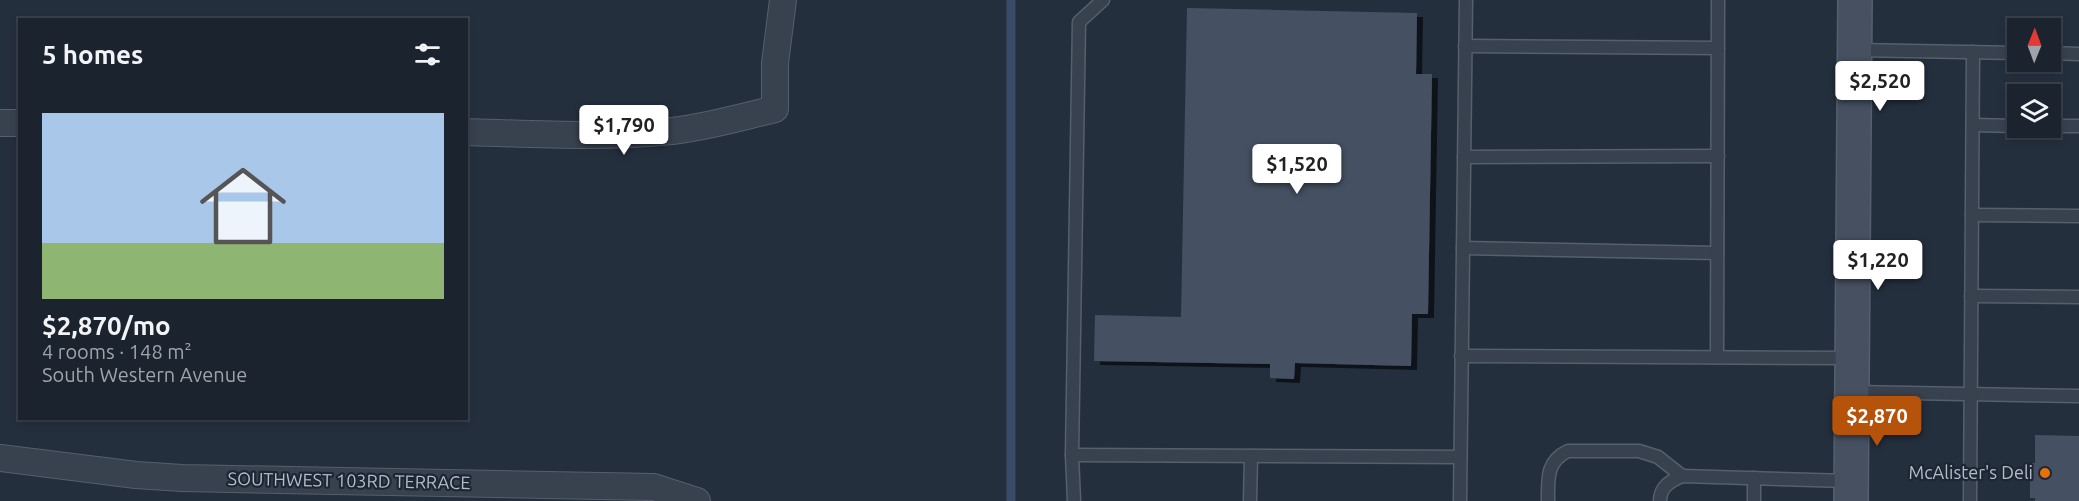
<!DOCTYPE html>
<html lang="en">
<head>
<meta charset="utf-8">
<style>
	:root { --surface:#1b232e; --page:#242b36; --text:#f1f3f6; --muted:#a0a4aa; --line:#39404a; --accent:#b45309 }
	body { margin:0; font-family:Ubuntu,sans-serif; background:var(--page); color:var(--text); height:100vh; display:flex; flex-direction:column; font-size:22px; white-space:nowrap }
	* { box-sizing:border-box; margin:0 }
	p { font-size:20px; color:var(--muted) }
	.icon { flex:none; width:33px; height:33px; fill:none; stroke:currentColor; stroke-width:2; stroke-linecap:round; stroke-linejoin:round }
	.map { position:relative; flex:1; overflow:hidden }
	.details { position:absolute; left:18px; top:18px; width:450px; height:402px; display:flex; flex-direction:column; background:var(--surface); border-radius:0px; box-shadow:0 3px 9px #0003,0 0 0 2px var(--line) }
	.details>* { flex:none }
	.needle { width:39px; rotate:1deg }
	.controls { position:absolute; left:2007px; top:18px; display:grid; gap:12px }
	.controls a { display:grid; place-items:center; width:54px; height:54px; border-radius:0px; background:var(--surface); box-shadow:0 3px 9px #0003,0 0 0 2px var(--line); font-size:30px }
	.price { position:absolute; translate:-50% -51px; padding:0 14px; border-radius:6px; background:#fff; color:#222; font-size:20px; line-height:39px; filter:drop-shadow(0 2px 3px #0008) }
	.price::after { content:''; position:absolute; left:50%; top:36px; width:18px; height:14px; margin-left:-9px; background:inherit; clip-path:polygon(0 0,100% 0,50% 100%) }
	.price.selected { background:var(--accent); color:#fff }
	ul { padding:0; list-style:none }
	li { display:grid; align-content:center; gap:12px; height:318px; padding:0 24px }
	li+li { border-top:2px solid var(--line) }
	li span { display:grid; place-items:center; height:186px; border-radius:0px; color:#555 }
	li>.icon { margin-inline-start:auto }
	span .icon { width:108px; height:108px; fill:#fffc; stroke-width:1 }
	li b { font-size:26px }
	h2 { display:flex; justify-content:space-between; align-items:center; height:72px; padding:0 24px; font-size:26px }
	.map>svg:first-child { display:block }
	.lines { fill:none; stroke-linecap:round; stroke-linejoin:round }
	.stream { stroke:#394c67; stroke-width:9 }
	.building { fill:#455162; filter:url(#shadow) }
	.lane-casing { stroke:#565f6c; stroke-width:15 }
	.street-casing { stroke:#565f6c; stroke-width:28 }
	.secondary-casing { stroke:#565f6c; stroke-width:36 }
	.lane { stroke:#38414e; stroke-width:12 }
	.street { stroke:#38414e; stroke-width:26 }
	.secondary { stroke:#465061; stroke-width:33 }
	.food-dot { fill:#e8710a; stroke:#1d2633; stroke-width:2 }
	.labels { text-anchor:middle; stroke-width:4.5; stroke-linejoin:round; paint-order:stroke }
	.poi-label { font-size:18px; fill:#b4bcc9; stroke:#1d2633; text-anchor:end }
	.street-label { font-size:18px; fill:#b4bcc9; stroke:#1d2633 }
</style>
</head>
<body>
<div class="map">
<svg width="2079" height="501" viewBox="0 0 2079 501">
	<defs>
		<filter id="shadow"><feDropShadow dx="6" dy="4" stdDeviation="0" flood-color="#0009"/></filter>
	</defs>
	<rect width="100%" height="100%" fill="#242f3e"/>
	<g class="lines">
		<polyline class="stream" points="1011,0 1011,501"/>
	</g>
	<g class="building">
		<polygon points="1187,8 1417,13 1416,74 1432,74 1428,314 1412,314 1411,366 1295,363 1294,379 1270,378 1270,364 1094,361 1095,315 1181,317"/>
		<polygon points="2035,435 2079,436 2079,501 2035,501 2035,498 2030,498 2030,463 2035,463"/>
	</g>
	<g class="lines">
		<g class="lane-casing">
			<g id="lane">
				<polyline points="1465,46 1718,48"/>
				<polyline points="1856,50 2018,53"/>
				<polyline points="2050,53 2079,54"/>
				<polyline points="1973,125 2018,126"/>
				<polyline points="2050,126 2079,126"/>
				<polyline points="1464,157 1718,156"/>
				<polyline points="1972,215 2079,216"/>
				<polyline points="1463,248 1717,253"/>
				<polyline points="1971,296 2079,297"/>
				<polyline points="1461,356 1850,358"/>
				<polyline points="1717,357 1718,0"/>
				<polyline points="1853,392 2079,396"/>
				<polyline points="1072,455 1460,457"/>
				<polyline points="1074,501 1072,455 1079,22 1103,0"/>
				<polyline points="1250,501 1251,456"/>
				<polyline points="1460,501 1466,0"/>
				<path d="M1548 501C1548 480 1546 461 1568 451H1639L1658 457 1682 476"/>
				<path d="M1660 501C1660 487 1670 481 1682 476L1848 481"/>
				<polyline points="1754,501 1754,478"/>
				<polyline points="1970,501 1973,52"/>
			</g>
		</g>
		<g class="street-casing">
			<g id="street">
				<polyline points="0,123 20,123"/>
				<path d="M466 132C535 134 604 138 672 131 707 127 741 117 775 109V63L783 0"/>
				<polyline points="0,458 136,475 182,478 654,487 697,501"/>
			</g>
		</g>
		<g class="secondary-casing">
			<polyline id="secondary" points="1851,501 1855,0"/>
		</g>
		<use href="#lane" class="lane"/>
		<use href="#street" class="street"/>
		<use href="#secondary" class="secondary"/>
	</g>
	<circle class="food-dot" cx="2045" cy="473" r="6"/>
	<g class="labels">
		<g class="poi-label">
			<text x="2033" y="479">McAlister's Deli</text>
		</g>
		<g class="street-label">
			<text transform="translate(349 481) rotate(1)" y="6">SOUTHWEST 103RD TERRACE</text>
		</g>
	</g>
</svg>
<div class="controls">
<a><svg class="needle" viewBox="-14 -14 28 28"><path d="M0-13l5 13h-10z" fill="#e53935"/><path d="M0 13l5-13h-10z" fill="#a0a4aa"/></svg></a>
<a><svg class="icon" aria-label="layers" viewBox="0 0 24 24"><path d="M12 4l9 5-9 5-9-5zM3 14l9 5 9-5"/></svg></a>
</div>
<b class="price" style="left:1880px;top:112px">$2,520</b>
<b class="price" style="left:624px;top:156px">$1,790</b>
<b class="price" style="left:1297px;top:195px">$1,520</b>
<b class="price" style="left:1878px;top:291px">$1,220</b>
<b class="price selected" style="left:1877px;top:447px">$2,870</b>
<section class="details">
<h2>5 homes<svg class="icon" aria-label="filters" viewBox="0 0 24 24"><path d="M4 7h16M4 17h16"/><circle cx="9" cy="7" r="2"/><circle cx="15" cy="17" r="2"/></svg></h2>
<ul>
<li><span style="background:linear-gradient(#a9c7e8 70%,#8fb573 0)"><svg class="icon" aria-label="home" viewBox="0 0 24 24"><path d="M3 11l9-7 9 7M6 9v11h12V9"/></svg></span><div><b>$2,870/mo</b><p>4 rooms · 148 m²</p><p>South Western Avenue</p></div></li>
</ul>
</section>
</div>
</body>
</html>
